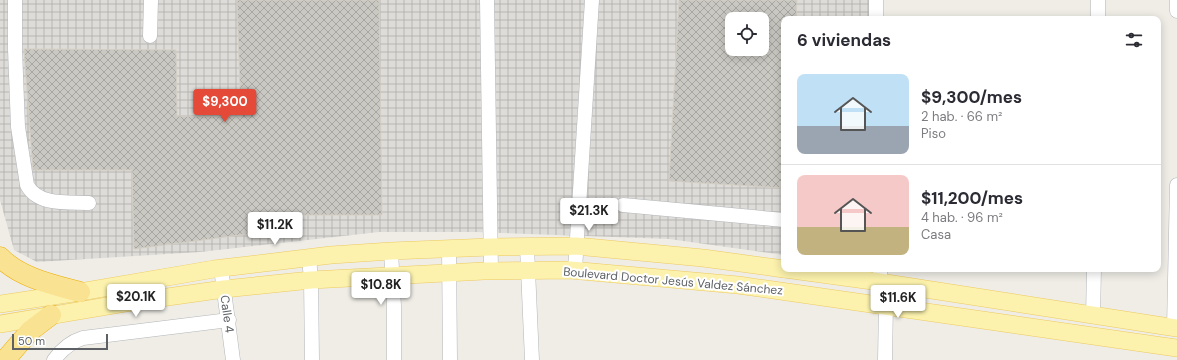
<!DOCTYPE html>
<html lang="es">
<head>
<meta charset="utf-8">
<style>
	:root { --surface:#fff; --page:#f7f7f7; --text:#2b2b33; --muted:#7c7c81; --line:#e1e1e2; --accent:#e44a37 }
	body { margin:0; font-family:"DM Sans",sans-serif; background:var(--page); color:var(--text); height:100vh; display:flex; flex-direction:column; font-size:15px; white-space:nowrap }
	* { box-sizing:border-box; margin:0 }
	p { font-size:13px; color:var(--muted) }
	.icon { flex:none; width:22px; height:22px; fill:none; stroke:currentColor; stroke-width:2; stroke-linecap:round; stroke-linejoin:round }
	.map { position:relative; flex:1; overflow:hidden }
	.details { position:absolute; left:781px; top:16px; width:380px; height:256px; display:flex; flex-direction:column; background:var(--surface); border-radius:8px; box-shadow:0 2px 10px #0003 }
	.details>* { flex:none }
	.tools { position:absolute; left:725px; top:12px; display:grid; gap:8px }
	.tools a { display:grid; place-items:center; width:44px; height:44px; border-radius:8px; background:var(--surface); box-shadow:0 2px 10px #0003; font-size:20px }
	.scale { position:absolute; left:12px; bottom:10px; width:96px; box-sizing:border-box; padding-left:4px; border:2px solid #5d6165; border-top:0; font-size:11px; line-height:14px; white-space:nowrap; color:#5d6165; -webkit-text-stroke:3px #fff; paint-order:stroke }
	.price { position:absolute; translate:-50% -34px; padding:0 9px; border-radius:4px; background:#fff; color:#222; font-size:13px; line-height:26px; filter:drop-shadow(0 1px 2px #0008) }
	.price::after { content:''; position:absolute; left:50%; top:24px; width:12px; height:9px; margin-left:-6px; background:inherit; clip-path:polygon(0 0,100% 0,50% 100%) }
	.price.current { background:var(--accent); color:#fff }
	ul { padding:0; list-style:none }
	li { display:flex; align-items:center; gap:12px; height:100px; padding:0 16px }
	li+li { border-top:1px solid var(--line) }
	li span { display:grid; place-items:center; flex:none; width:112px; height:80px; border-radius:8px; color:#555 }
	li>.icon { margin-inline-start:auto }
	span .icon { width:48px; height:48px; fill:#fffc; stroke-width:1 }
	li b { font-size:17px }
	h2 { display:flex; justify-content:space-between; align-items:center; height:48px; padding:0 16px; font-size:17px }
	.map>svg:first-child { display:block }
	.industrial { fill:url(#industrial-grid); fill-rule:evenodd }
	.building { fill:url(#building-cross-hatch); stroke:#d4cfc4; fill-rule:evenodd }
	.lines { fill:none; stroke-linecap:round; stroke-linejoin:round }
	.minor-casing { stroke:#b3b6ba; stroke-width:15 }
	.major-casing { stroke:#edca61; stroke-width:18 }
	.highway-casing { stroke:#edad08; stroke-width:21 }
	.minor { stroke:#fff; stroke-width:14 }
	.major { stroke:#fcf2ad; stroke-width:17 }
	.highway { stroke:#f9e392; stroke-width:20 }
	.labels { text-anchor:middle; stroke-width:4; stroke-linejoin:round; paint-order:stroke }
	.street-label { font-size:12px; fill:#5d6165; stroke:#fff }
</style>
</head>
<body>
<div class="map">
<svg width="1177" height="360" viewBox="0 0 1177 360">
	<defs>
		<pattern id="industrial-grid" width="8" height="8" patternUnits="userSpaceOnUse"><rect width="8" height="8" fill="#dedcd8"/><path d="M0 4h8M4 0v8" fill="none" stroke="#b7b6b3"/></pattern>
		<pattern id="building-cross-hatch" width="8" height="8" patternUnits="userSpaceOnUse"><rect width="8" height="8" fill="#cac8c2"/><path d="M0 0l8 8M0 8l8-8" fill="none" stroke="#a7a6a1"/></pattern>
	</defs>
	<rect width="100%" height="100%" fill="#efede6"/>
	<path class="industrial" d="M0 0H882V19H784V255L669 239 476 232H379L200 252 37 262 14 250 0 200ZM732 19H762V49H732Z"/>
	<g class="building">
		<polygon points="237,0 379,0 382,215 249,215 248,234 134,249 132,170 33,170 24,49 176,50 177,116 241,117"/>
		<path d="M679 0H797L796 19H784V188L669 181ZM732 19H762V49H732Z"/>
	</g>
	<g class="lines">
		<g class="minor-casing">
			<g id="minor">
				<path d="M15 0V49L18 127 27 185C38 206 68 202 89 203"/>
				<polyline points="487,0 491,271"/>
				<polyline points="876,0 876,19"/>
				<polyline points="1177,0 1177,11"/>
				<polyline points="1098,19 1098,0"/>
				<polyline points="150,36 151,0"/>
				<polyline points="623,205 784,220"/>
				<polyline points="527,247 532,360"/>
				<polyline points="449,249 450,360"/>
				<polyline points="391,251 394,306 394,360"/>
				<polyline points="309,257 311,280 312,360"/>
				<polyline points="221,268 233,360"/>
				<polyline points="880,269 880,282 886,305 885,360"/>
				<polyline points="575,270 592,0"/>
				<polyline points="1093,316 1094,269"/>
				<polyline points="1174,328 1177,185"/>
				<path d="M54 360C62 349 70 342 83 338L229 320"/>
			</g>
		</g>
		<g class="major-casing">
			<g id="major">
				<polyline points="785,269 880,282 1177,328"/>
				<polyline points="0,304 80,292 214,269 331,255 391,251 490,247 576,246 703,258 784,269"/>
				<polyline points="0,324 125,303 224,289 311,280 484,271 570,270 738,285 1177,348"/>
			</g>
		</g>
		<g class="highway-casing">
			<g id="highway">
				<path d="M0 257C20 278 54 285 80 292"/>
				<polyline points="5,360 30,331 51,315"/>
			</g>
		</g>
		<use href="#minor" class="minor"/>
		<use href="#major" class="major"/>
		<use href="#highway" class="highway"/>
	</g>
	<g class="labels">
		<g class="street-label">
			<text transform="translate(673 281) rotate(5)" y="4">Boulevard Doctor Jesús Valdez Sánchez</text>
			<text transform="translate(227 314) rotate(82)" y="4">Calle 4</text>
		</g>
	</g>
</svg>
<div class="tools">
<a><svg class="icon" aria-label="locate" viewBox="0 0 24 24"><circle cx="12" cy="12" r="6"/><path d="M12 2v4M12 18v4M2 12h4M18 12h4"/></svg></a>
</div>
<div class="scale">50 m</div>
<b class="price current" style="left:225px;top:123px">$9,300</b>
<b class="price" style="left:589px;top:232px">$21.3K</b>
<b class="price" style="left:275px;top:246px">$11.2K</b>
<b class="price" style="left:381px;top:306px">$10.8K</b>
<b class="price" style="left:136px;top:318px">$20.1K</b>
<b class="price" style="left:898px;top:319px">$11.6K</b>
<section class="details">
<h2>6 viviendas<svg class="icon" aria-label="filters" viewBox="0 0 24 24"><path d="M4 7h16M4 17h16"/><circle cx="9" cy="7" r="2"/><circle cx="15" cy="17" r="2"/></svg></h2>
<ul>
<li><span style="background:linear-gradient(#bfe0f5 65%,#9aa5b1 0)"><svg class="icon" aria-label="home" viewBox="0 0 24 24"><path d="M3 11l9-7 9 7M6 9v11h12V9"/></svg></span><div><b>$9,300/mes</b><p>2 hab. · 66 m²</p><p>Piso</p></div></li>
<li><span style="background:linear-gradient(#f6c9c9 65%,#c2b280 0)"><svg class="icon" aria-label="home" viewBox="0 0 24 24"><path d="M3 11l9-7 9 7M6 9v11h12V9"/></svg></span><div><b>$11,200/mes</b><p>4 hab. · 96 m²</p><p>Casa</p></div></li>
</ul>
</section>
</div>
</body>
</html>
